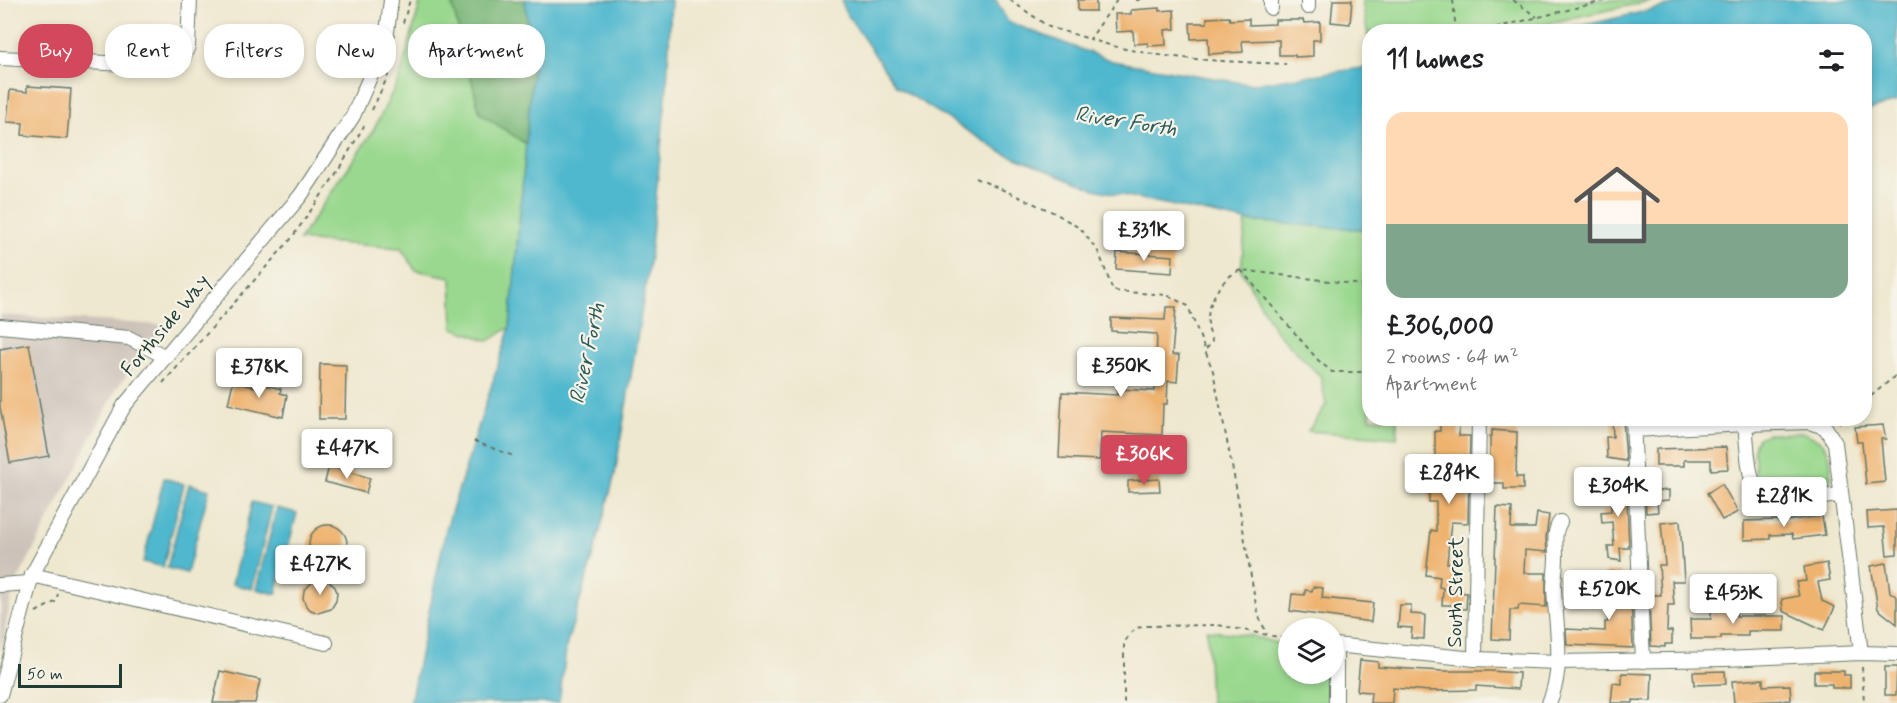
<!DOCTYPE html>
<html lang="en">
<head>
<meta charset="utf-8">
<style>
	:root { --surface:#fff; --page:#f2f2f2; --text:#202124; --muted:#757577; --accent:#d1495b }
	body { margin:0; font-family:Mynerve,sans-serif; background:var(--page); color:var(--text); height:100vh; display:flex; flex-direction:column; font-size:22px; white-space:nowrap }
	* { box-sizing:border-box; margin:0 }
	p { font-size:20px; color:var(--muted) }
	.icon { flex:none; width:33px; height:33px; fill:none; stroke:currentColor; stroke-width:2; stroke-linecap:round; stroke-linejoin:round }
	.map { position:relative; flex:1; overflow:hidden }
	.sheet { position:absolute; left:1362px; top:24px; width:510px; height:402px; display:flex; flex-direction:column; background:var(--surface); border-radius:24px; box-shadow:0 3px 9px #0003 }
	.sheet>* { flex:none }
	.banner { position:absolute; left:18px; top:24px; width:570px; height:54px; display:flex; gap:12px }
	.tools { position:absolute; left:1278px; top:618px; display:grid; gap:12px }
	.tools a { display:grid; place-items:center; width:66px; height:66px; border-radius:50%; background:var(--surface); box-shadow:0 3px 9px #0003; font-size:30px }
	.scale { position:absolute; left:18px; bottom:15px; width:104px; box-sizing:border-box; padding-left:6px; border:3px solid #1f3d34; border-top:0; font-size:16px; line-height:21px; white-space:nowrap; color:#1f3d34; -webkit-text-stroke:4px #f7f3e8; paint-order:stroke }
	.price { position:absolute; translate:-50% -51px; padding:0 14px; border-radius:6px; background:#fff; color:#222; font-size:20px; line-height:39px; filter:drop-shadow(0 2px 3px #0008) }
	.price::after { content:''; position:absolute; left:50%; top:36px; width:18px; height:14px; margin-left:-9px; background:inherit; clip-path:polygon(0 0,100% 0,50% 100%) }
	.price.active { background:var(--accent); color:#fff }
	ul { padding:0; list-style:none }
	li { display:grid; align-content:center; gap:12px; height:318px; padding:0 24px }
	li span { display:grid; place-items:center; height:186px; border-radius:18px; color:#555 }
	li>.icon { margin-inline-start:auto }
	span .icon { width:108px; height:108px; fill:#fffc; stroke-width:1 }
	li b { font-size:26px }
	h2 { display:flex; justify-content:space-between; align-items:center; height:72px; padding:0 24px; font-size:26px }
	.pill { padding:0 21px; border-radius:24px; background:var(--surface); box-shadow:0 3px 9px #0003; font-size:21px; line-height:54px }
	.pill.active { background:var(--accent); color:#fff }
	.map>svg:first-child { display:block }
	.industrial { fill:#ccc2b9 }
	.green { fill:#99d88e; stroke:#5c8a61; stroke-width:1.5 }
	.forest { fill:#7ab879; stroke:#4c7a56; stroke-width:1.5 }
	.water { fill:#50b8ce; stroke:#387a81; stroke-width:1.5 }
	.building { fill:#efb370 }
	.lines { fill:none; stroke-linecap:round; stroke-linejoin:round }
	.minor-casing { stroke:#67796a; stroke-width:16 }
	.path { stroke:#67796a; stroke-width:2; stroke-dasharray:4.5 4.5; stroke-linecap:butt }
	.minor { stroke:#fff; stroke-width:14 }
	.labels { text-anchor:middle; stroke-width:4.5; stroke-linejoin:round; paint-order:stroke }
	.street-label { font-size:21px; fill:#1f3d34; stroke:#f7f3e8 }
	.water-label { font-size:22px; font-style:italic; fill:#2b5c5a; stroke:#f7f3e8 }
</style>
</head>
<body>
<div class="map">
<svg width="1897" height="703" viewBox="0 0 1897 703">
	<rect width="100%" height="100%" fill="#f7f3e8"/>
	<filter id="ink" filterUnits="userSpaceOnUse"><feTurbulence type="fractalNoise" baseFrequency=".0167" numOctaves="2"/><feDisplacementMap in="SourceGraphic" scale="12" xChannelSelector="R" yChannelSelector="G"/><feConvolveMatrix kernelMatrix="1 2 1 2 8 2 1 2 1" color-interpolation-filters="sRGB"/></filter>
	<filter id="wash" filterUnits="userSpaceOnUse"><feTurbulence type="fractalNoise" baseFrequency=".008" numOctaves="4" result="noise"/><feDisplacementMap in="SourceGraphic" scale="24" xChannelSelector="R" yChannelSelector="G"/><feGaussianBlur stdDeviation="1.35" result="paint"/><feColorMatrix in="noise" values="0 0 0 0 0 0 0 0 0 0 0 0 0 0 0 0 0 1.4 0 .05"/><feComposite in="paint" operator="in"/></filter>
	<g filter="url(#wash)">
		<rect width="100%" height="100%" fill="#eee8cf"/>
		<polygon class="industrial" points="0,315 164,325 117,388 13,589 0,654"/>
		<g class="green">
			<polygon points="421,0 451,0 480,113 526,144 510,327 489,341 453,328 451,277 415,270 401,248 299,240 373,131 400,77"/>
			<polygon points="1362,0 1654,0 1513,31 1370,32 1369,42"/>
			<polygon points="1246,221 1369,230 1370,418 1397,419 1397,438 1308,431 1326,405 1321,377 1275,330 1241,270"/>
			<path d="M1803 433C1817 437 1829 444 1830 460 1831 470 1833 484 1822 490 1814 495 1780 495 1771 491 1767 490 1760 483 1757 479 1754 474 1755 466 1755 460 1754 451 1753 446 1758 438L1768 434Z"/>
			<polygon points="1207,630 1252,636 1288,646 1288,674 1334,674 1336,703 1210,703"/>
		</g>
		<polygon class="forest" points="451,0 525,0 533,63 526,144 480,113"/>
		<g class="water">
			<polygon points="525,0 671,0 667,86 649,265 615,474 594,554 567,643 559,703 410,703 446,529 510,327 533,63"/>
			<polygon points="842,0 996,0 1008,22 1112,61 1249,84 1369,67 1369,230 1246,221 1094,189 1001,152 896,86 843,8"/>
			<polygon points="1694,0 1897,0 1897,101 1865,111 1864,32 1560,31"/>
			<polygon points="164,478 184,484 163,567 143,562"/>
			<polygon points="189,484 209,490 187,573 167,568"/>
			<polygon points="252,502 272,507 252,589 232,584"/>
			<polygon points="277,508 297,513 276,594 256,589"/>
		</g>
		<g id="blocks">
			<g class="building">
				<rect x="1078" y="0" width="18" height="11"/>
				<polygon points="1333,0 1352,0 1350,24 1331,22"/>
				<polygon points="1159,8 1159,11 1174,10 1175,29 1165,30 1166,45 1148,46 1148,43 1134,44 1133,31 1116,32 1115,14 1131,14 1131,10"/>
				<polygon points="1229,17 1230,20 1249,19 1249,25 1275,24 1275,20 1303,20 1304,23 1320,22 1320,40 1313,40 1313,56 1295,57 1295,55 1279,55 1279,40 1242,41 1243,52 1209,54 1208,38 1191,39 1190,23 1207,23 1207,18"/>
				<polygon points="27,86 71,89 67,139 22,135 23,123 7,122 10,90 27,92"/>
				<polygon points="1117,252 1173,256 1172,273 1116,269"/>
				<polygon points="1166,307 1176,307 1172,355 1179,355 1177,382 1168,381 1167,404 1163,404 1162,435 1101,432 1100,460 1059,458 1062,392 1117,395 1117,389 1155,391 1157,334 1111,331 1111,318 1165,320"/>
				<polygon points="29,344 49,456 10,463 0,407 0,349"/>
				<polygon points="320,364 346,365 345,419 319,419"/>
				<polygon points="233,382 260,388 261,384 281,389 280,393 287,395 283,417 228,404"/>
				<polygon points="1440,418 1459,418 1459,436 1470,436 1468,523 1451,522 1447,563 1452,563 1451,575 1458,576 1457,592 1467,593 1466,609 1453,608 1453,605 1442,605 1443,588 1439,587 1440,577 1426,575 1431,530 1436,531 1436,502 1429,502 1429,482 1435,482 1435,431 1440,431"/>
				<polygon points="1612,418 1623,418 1626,461 1607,458 1606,437 1613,437"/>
				<polygon points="1883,425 1886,439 1881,439 1885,482 1866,484 1862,442 1857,442 1855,427"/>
				<polygon points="1492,430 1517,432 1516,477 1523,477 1523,489 1504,489 1504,483 1490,483 1490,436 1492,436"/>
				<polygon points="1726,447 1728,469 1711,470 1711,460 1684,460 1684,466 1656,466 1656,449"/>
				<polygon points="329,466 370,478 366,493 325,482"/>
				<polygon points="1612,476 1626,476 1629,548 1620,548 1621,561 1609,559 1608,546 1614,546 1612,522 1602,523 1601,512 1611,511 1611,505 1613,505"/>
				<polygon points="1159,479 1160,491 1128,492 1128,481"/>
				<polygon points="1722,484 1738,512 1722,520 1707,493"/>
				<polygon points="1669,490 1669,500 1657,501 1658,512 1646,513 1645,492"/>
				<polygon points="1497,507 1512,508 1511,528 1535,528 1537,513 1549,515 1546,538 1547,552 1525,550 1524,573 1546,573 1546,607 1519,605 1518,610 1510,610 1509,640 1492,639"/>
				<polygon points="1897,510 1897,554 1887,555 1884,527 1868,528 1867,512"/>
				<polygon points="1822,516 1825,535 1793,539 1792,534 1770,535 1770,539 1744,540 1744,521 1778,520 1778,522"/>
				<polygon points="1680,521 1684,581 1672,581 1674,605 1668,605 1667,631 1672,631 1672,644 1665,644 1665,647 1651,646 1649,595 1661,595 1659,565 1665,565 1661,523"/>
				<circle cx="328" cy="544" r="19"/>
				<polygon points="1827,563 1830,580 1818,582 1822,601 1835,607 1824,630 1783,611 1782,599 1799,596 1796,582 1806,581 1804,567"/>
				<polygon points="1886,563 1890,592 1897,597 1897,624 1878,609 1871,566"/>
				<polygon points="1606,572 1621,572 1622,596 1631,595 1633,648 1567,645 1566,629 1605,631 1605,622 1608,622"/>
				<polygon points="326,579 335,587 337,592 336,601 331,609 318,613 311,610 306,606 303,598 304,591 313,581"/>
				<polygon points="1313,587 1323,588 1322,598 1373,603 1371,622 1290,611 1292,594 1305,595 1305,590 1312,591"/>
				<polygon points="1400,605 1411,605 1411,614 1425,615 1424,639 1411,638 1412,628 1398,627"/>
				<polygon points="1711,608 1737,608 1736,616 1785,616 1785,631 1748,631 1748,636 1721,636 1721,639 1691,639 1690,619 1711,619"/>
				<polygon points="1360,660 1378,662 1378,667 1442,671 1490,671 1519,673 1518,689 1476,686 1476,690 1430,691 1393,688 1392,703 1370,703 1371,692 1357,691"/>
				<polygon points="1885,667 1897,667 1896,695 1885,695"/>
				<polygon points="220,671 260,680 255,703 213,703"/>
				<polygon points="1725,671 1726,684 1694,685 1693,672"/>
				<polygon points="1814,671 1844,671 1844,675 1850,675 1850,688 1832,688 1832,684 1814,684"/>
				<polygon points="1622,673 1652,674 1651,701 1633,700 1633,703 1611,703 1613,683 1622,684"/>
				<polygon points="1763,679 1763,686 1790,685 1791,700 1734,703 1732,681"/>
			</g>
		</g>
	</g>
	<g filter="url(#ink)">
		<use href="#blocks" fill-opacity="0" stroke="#67796a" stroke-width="1.5"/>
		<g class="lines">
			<g class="minor-casing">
				<g id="minor">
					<polyline points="1271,0 1271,8"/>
					<polyline points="1308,0 1308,7"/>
					<polyline points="0,58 170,66 181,63 188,46 190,0"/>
					<polyline points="0,326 129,338 166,357"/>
					<polyline points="1633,418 1643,661"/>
					<path d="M1745 424C1747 440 1747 460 1751 476 1760 509 1816 497 1841 495"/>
					<polyline points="1634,430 1745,424 1809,422 1825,427 1835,443 1861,653"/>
					<polyline points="32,575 326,643"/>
					<polyline points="0,585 29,583"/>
					<polyline points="1334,645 1475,659 1558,662 1725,659 1861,653 1897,654"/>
					<polyline points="1475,659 1479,418"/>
					<polyline points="0,695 32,575 124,406 301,195 353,116 386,40 391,0"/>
					<polyline points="1336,703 1336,645"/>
					<path d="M1549 703C1565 667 1556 627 1554 589 1554 578 1556 568 1556 557 1556 543 1553 533 1560 522"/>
				</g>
			</g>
			<g class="path">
				<polyline points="1010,0 1049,27 1090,39"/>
				<path d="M1117 0 1090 39C1151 60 1222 61 1286 64"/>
				<polyline points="1136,0 1144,0"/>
				<polyline points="1453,0 1456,32"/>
				<polyline points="1513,0 1537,17"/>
				<polyline points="403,23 410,0"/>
				<polyline points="1478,32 1608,0"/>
				<polyline points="372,110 387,78 391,66"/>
				<polyline points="976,178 1055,213 1081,229 1099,253 1113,291 1167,295 1188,306 1213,371 1235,481 1255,600 1260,619 1267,634"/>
				<polyline points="1241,270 1318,360 1332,372 1370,372"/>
				<path d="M1206 349 1212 343C1212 336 1208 331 1208 325 1206 304 1221 277 1241 270L1370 286"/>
				<polyline points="163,383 291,239 334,177 364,126"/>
				<polyline points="1864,402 1895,376"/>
				<polyline points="1839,423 1845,418"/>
				<polyline points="474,441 516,457"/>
				<polyline points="36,612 55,602 58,594"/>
				<polyline points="1862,667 1864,703"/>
				<polyline points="1124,703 1124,643 1129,635 1136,628 1147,626 1218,625 1288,639"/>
			</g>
			<use href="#minor" class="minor"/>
		</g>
	</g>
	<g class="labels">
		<g class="street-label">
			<text transform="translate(165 325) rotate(-50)" y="7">Forthside Way</text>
			<text transform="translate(1455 592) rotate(-89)" y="7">South Street</text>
		</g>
		<g class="water-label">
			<text transform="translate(1126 120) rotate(9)" y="8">River Forth</text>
			<text transform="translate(586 353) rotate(-78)" y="8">River Forth</text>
		</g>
	</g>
</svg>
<div class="tools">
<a><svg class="icon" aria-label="layers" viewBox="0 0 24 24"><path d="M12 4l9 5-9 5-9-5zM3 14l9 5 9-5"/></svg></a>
</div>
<div class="scale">50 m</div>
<b class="price" style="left:1144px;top:262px">£331K</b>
<b class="price" style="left:1121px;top:398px">£350K</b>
<b class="price" style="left:259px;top:399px">£378K</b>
<b class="price" style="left:347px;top:480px">£447K</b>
<b class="price active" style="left:1144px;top:486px">£306K</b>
<b class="price" style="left:1449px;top:505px">£284K</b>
<b class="price" style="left:1618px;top:518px">£304K</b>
<b class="price" style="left:1784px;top:528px">£281K</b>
<b class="price" style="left:320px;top:596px">£427K</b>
<b class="price" style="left:1609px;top:621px">£520K</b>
<b class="price" style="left:1733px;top:625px">£453K</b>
<div class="banner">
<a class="pill active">Buy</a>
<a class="pill">Rent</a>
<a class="pill">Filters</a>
<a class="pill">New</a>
<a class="pill">Apartment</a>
</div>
<section class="sheet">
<h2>11 homes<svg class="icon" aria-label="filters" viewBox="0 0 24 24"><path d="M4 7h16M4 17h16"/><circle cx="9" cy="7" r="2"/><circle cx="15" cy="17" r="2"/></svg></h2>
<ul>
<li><span style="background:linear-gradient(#ffd9b3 60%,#7fa58c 0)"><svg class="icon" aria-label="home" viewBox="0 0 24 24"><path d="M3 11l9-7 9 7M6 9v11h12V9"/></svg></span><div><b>£306,000</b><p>2 rooms · 64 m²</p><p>Apartment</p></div></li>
</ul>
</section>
</div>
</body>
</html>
